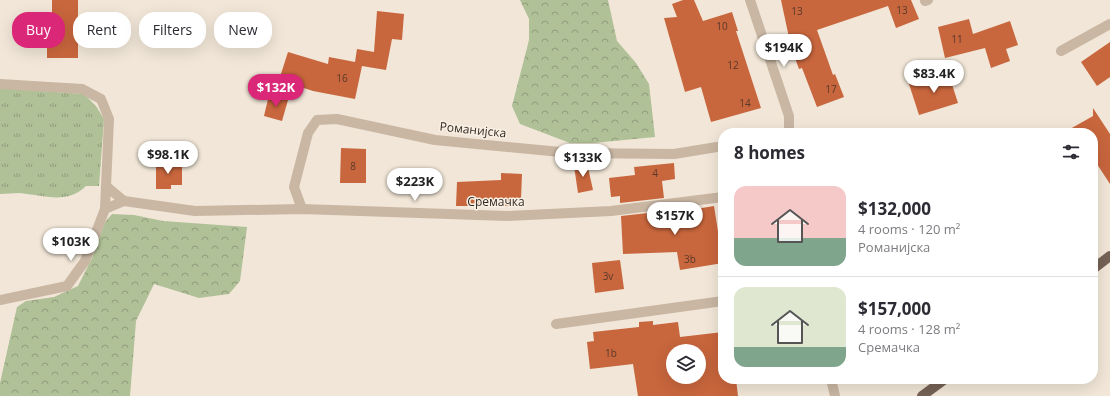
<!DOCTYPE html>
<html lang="en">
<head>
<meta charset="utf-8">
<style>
	:root { --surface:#fff; --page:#f2f2f3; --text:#2b2b33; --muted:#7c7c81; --line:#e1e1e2; --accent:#db2777 }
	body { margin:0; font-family:"Open Sans",sans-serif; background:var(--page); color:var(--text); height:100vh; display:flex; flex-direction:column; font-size:15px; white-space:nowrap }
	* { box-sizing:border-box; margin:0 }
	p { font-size:13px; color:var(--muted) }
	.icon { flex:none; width:22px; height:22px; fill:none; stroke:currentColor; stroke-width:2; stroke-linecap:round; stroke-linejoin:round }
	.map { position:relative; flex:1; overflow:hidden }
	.side { position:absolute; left:718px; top:128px; width:380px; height:256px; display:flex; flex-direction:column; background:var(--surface); border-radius:16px; box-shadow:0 4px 16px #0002 }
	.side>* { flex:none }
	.hud { position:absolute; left:12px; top:12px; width:380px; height:36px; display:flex; gap:8px }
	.controls { position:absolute; left:666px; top:344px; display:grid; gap:8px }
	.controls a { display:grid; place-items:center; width:40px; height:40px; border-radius:50%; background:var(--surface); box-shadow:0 4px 16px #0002; font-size:20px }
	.price { position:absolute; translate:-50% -34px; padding:0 9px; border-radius:14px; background:#fff; color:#222; font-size:13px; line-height:26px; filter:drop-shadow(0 1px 2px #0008) }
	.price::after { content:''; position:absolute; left:50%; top:24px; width:12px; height:9px; margin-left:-6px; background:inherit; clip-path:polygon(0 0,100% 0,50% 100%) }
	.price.selected { background:var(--accent); color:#fff }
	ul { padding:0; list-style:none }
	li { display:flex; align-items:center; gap:12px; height:100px; padding:0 16px }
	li+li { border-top:1px solid var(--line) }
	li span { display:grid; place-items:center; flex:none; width:112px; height:80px; border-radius:12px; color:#555 }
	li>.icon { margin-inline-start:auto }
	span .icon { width:48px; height:48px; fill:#fffc; stroke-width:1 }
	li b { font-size:17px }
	h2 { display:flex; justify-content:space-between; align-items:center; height:48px; padding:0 16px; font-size:17px }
	.tag { padding:0 14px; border-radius:16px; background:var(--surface); box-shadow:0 4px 16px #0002; font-size:14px; line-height:36px }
	.tag.selected { background:var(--accent); color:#fff }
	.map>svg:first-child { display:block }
	.grass { fill:url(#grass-tufts) }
	.forest { fill:url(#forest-crowns) }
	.building { fill:#c8663d; fill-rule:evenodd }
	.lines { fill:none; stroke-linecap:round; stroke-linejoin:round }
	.minor { stroke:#c9b6a3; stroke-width:10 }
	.primary { stroke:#766256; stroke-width:10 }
	.labels { text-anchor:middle; stroke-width:3; stroke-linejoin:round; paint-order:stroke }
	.number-label { font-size:10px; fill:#59392b }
	.street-label { font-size:12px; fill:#342a25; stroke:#f9f0e3 }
</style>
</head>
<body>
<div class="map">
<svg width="1110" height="396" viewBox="0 0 1110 396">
	<defs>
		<pattern id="grass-tufts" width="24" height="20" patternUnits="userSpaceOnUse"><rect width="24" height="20" fill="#b0c097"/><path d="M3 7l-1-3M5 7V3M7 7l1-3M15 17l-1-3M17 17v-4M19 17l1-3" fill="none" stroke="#909c7b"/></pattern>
		<pattern id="forest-crowns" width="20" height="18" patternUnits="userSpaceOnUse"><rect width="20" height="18" fill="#b0c097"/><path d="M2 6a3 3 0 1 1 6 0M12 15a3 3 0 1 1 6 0" fill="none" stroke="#909c7b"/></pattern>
	</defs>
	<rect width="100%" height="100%" fill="#f1e6d7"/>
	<path class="grass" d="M0 88 84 94 96 106 104 119 99 186H86C67 205 43 195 19 193 13 193 6 194 0 194Z"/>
	<g class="forest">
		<polygon points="520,0 608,0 617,41 636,63 649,84 655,137 593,143 570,143 520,124 512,106 529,40 529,19"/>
		<polygon points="112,214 134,215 163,221 247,227 240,281 229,294 199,298 154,284 136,321 130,396 0,396 0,383 17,307 26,301 54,297 78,286 92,258 105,222"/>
	</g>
	<g class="building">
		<polygon points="52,0 78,0 78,58 47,58 47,31 52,30"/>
		<polygon points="683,0 694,0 703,21 732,12 738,31 736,31 761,108 711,122 701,87 685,92 664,18 677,17 672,4"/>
		<polygon points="781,0 911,0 919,19 896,28 888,6 817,30 833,75 835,74 844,97 817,107 802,68 799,69 791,47"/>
		<polygon points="377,11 404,14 402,40 392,39 386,70 362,66 355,99 313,91 279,80 288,52 328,64 329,57 355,62 357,49 374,52"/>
		<polygon points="969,19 973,34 1010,21 1018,45 1006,49 1010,61 991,68 985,48 945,58 938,27"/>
		<polygon points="1110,42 1110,77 1097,86 1081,62"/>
		<polygon points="948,72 958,103 919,115 909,84"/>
		<polygon points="269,95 288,100 282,121 264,116"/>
		<polygon points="1093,108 1110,134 1110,184 1093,158 1093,133 1063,133 1093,116"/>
		<polygon points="341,148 366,149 366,183 340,183"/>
		<polygon points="156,162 173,162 173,165 182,166 182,185 171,185 171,189 156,189"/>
		<polygon points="587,163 593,190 578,193 574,166"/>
		<polygon points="674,163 675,179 662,181 664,198 620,203 620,196 611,197 609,178 635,175 634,167"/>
		<polygon points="501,173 522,174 521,199 512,198 511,206 486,204 486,206 456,206 457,182 501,180"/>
		<polygon points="714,206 723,263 680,270 677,252 623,254 621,216 666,211 666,214"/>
		<polygon points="620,260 624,289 595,293 592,263"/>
		<path d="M653 321V325L678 322 680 337 723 332V379H736L738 396H638L633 364 590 369 587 342 594 341 593 332 639 327V322ZM673 351H699V377H673Z"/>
	</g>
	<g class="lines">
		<g class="minor">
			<polyline points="750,0 789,116 789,133"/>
			<polyline points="925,1 928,0"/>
			<polyline points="1061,51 1110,24"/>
			<polyline points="0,84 82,89 101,99 109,119 105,209 85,261 67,286 0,300"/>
			<polyline points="106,186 124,201 195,211 302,209 507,216 611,211 723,197"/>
			<polyline points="105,209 124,201"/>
			<polyline points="302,209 294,187 308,133 317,120 337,119 435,140 571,153 674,154 723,146"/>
			<polyline points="556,324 723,301"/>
			<polyline points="831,379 835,396"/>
		</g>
		<g class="primary">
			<polyline points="1093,269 1110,256"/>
			<polyline points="922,396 945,379"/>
		</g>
	</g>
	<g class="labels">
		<g class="number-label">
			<text x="902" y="14">13</text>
			<text x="797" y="15">13</text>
			<text x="722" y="30">10</text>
			<text x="957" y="43">11</text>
			<text x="733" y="69">12</text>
			<text x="342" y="82">16</text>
			<text x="831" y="93">17</text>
			<text x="745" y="107">14</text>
			<text x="353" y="170">8</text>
			<text x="655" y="177">4</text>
			<text x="690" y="263">3b</text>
			<text x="608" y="280">3v</text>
			<text x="611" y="357">1b</text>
		</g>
		<g class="street-label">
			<text transform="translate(473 130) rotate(6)" y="4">Романијска</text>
			<text x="496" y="206">Сремачка</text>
		</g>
	</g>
</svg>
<div class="controls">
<a><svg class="icon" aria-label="layers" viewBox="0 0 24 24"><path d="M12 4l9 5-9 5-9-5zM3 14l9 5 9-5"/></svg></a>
</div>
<b class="price" style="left:784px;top:68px">$194K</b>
<b class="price" style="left:934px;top:94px">$83.4K</b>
<b class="price selected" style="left:276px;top:108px">$132K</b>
<b class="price" style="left:168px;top:175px">$98.1K</b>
<b class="price" style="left:583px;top:178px">$133K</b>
<b class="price" style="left:415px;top:202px">$223K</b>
<b class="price" style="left:675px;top:236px">$157K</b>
<b class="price" style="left:71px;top:262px">$103K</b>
<div class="hud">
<a class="tag selected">Buy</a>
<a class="tag">Rent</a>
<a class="tag">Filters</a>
<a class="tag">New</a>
</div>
<section class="side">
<h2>8 homes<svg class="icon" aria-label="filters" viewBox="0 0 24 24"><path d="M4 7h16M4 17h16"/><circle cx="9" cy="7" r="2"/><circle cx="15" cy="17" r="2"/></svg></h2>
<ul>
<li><span style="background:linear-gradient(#f6c9c9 65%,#7fa58c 0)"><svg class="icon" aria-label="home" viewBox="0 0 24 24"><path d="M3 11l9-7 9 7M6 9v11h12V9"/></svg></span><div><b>$132,000</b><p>4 rooms · 120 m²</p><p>Романијска</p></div></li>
<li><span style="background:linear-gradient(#dfe7d0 75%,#7fa58c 0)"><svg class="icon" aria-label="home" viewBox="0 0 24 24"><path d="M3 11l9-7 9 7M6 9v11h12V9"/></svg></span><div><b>$157,000</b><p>4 rooms · 128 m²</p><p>Сремачка</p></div></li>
</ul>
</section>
</div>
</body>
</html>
